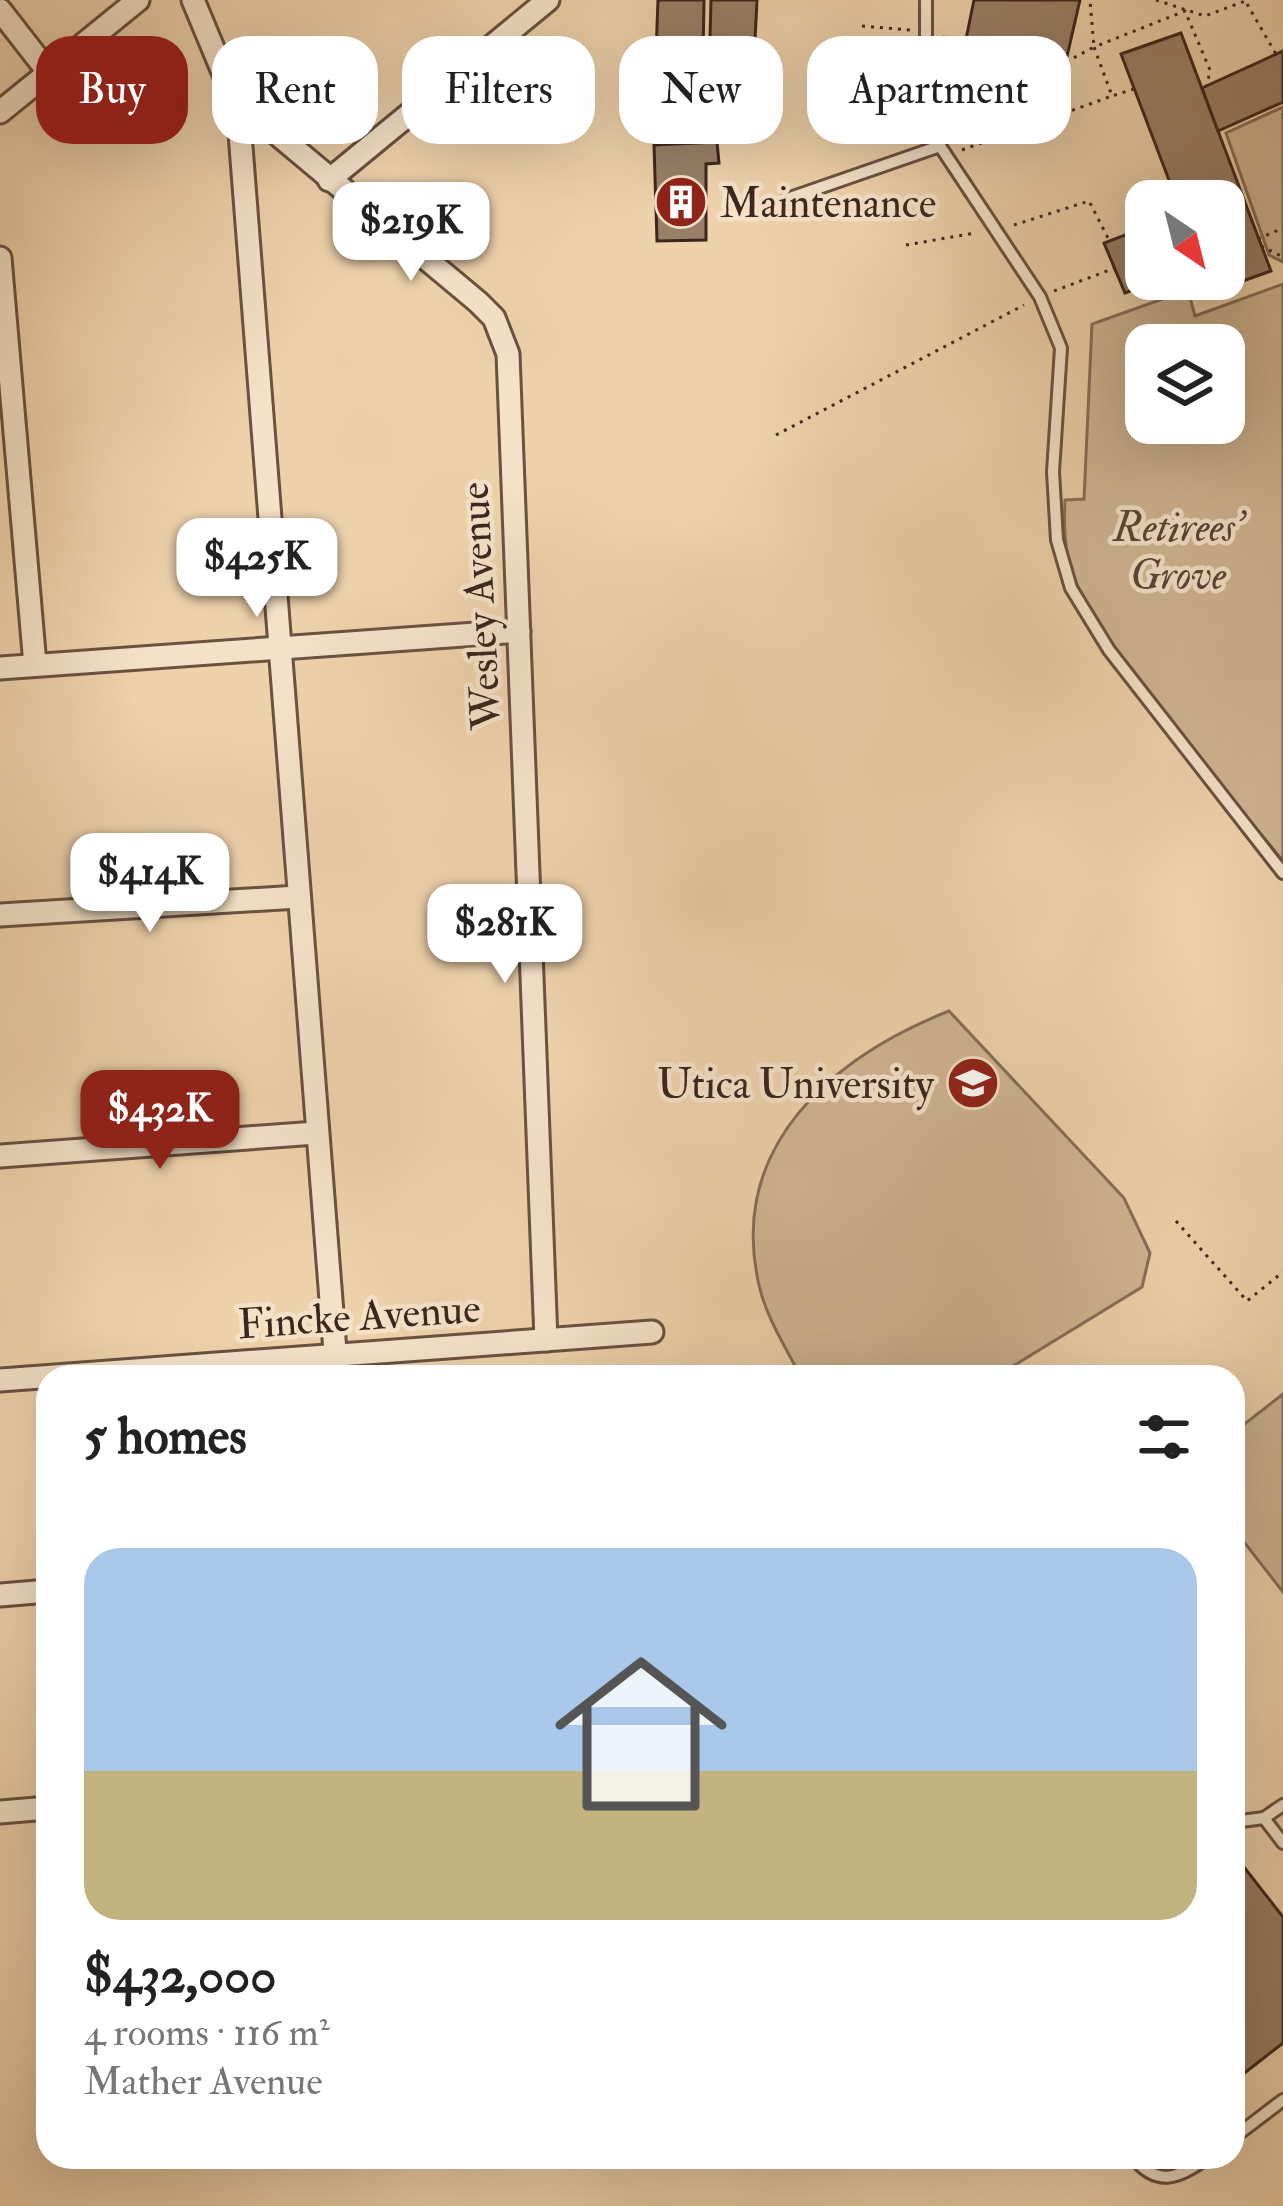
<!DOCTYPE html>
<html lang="en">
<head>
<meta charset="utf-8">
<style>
	:root { --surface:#fff; --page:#f2f2f2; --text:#222; --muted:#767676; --line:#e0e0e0; --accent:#8f2418 }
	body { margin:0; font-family:"IM FELL Double Pica",serif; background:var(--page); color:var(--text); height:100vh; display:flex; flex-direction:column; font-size:45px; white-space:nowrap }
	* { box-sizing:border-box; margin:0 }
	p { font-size:39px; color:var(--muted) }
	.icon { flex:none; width:66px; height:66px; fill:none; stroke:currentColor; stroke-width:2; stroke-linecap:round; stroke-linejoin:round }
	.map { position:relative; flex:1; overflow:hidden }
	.sheet { position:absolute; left:36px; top:1365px; width:1209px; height:804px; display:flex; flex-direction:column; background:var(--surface); border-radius:36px; box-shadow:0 12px 48px #0002 }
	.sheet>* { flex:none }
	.banner { position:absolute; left:36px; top:36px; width:1212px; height:108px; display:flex; gap:24px }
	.needle { width:78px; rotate:145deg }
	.buttons { position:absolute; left:1125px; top:180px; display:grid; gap:24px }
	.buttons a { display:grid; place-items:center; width:120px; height:120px; border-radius:24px; background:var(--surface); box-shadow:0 12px 48px #0002; font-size:60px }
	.price { position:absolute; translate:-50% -102px; padding:0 27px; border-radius:24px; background:#fff; color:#222; font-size:39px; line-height:78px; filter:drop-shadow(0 3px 6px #0008) }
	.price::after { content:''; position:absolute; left:50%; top:72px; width:36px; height:27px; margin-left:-18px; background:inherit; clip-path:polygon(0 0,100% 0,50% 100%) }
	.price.selected { background:var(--accent); color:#fff }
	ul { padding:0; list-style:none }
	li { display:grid; align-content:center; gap:24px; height:636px; padding:0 48px }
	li+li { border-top:3px solid var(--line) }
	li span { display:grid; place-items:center; height:372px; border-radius:36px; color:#555 }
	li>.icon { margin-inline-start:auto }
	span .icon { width:216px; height:216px; fill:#fffc; stroke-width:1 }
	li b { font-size:51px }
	h2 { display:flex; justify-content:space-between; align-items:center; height:144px; padding:0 48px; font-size:51px }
	.chip { padding:0 42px; border-radius:36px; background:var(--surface); box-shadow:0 12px 48px #0002; font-size:42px; line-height:108px }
	.chip.selected { background:var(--accent); color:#fff }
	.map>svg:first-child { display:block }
	.green { fill:#cfb493; stroke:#866d58; stroke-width:3; fill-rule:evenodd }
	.building { fill:#997f67; stroke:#3e261d; stroke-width:3 }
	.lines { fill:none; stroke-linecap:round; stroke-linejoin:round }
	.service-casing { stroke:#6a5140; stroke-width:16 }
	.minor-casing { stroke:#6a5140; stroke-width:27 }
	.path { stroke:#3e261d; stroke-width:3; stroke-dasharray:3 6; stroke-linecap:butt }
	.service { stroke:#f3e1c8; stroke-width:10 }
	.minor { stroke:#f3e1c8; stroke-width:21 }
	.labels { text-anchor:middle; stroke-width:9; stroke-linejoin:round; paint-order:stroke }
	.poi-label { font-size:42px; fill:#3e261d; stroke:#f3e1c8; text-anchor:start }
	.park-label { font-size:42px; font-style:italic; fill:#5b4235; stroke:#f3e1c8 }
	.street-label { font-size:42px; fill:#3e261d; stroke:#f3e1c8 }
</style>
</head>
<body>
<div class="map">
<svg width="1283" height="2206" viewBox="0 0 1283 2206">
	<rect width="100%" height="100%" fill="#edd1ab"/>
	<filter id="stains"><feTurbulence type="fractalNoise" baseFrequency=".00167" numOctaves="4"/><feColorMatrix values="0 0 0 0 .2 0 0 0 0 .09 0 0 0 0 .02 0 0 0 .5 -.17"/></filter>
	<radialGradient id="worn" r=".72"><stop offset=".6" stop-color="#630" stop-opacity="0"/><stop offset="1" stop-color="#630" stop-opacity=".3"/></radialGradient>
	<g class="green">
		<polygon points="1283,107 1283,262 1269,255 1226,133"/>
		<path d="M1283 284V861C1224 787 1101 657 1072 572 1064 548 1064 525 1065 500L1084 499 1092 324 1188 290 1195 316ZM1146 345H1224V423H1146Z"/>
		<path d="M949 1011 1124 1198 1150 1253 1142 1287 995 1377H801C786 1348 766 1317 759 1285 727 1146 833 1057 949 1011Z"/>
		<polygon points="1283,1394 1283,1592 1233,1528 1233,1433"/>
	</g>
	<g class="building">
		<polygon points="658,0 704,0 703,55 656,54"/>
		<polygon points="711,0 757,0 755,40 710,39"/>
		<polygon points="974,0 1080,0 1065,65 965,44"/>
		<polygon points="1181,33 1271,271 1212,292 1207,279 1224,279 1224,201 1177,201 1121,54"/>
		<polygon points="1283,51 1283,102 1218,131 1202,88"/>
		<polygon points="717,142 719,163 706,164 706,240 657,241 654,145"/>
		<polygon points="1146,227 1146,279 1161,279 1125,293 1104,243"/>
		<polygon points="1233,1853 1283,1917 1283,2043 1233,2082"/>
	</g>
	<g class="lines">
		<g class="service-casing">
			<g id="service">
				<polyline points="940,146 1040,297 1061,348 1053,472 1057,540 1071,588 1109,650 1283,873"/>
				<polyline points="787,199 940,146 926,79 926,0"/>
				<polyline points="1283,1805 1264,1818 1283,1843"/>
				<polyline points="1233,1822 1264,1818"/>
				<polyline points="1233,2138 1283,2100"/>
				<path d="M1133 2157C1157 2188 1180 2178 1208 2157"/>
			</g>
		</g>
		<g class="minor-casing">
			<g id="minor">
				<polyline points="193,0 238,108 265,124 478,302 494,318 508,354 546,1340"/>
				<polyline points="0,10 49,73"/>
				<polyline points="238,108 337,1377"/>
				<polyline points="0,112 138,0"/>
				<polyline points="329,180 548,0"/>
				<polyline points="0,258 35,665"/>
				<polyline points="0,668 519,631"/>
				<polyline points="0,915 298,897"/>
				<polyline points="0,1156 316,1133"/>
				<polyline points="0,1380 652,1332"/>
				<polyline points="0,1595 48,1591"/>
				<polyline points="0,1812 48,1808"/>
			</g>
		</g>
		<g class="path">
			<polyline points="1156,0 1205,16 1248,0"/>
			<polyline points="1247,4 1276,54"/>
			<polyline points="862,26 911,30"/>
			<polyline points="943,37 965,41"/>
			<polyline points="1066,62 1094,47 1090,0"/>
			<polyline points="1134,89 1112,96 1094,47 1185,11 1210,70 1207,86"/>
			<polyline points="1283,114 1283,115"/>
			<polyline points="962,150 1112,96"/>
			<polyline points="1014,225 1089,201 1109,240"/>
			<polyline points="1258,239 1283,228"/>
			<polyline points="906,245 975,233"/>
			<polyline points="1261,246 1283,257"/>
			<polyline points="1054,291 1115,268"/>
			<polyline points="776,435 1024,305"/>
			<polyline points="1176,1221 1247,1301 1283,1272"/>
		</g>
		<use href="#service" class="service"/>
		<use href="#minor" class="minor"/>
	</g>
	<defs>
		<g id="building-disc" transform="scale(2.7)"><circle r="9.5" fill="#8f2418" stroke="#f3e1c8"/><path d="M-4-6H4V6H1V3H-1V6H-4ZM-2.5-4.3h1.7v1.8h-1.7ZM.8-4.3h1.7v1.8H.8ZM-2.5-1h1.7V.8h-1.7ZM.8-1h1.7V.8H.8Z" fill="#fff"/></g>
		<g id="university-disc" transform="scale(2.7)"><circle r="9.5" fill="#8f2418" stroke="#f3e1c8"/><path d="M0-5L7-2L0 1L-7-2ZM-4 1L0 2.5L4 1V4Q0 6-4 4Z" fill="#fff"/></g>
	</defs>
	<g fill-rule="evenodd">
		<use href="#building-disc" x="681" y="202"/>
		<use href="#university-disc" x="973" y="1083"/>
	</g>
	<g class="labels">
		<g class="poi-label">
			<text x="720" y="217">Maintenance</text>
			<text x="934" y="1098" text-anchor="end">Utica University</text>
		</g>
		<g class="park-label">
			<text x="1178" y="541">Retirees'<tspan x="1178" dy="48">Grove</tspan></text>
		</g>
		<g class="street-label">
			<text transform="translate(479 606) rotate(-93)" y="15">Wesley Avenue</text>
			<text transform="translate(359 1315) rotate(-4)" y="15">Fincke Avenue</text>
		</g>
	</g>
	<rect width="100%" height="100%" filter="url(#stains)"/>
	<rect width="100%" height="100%" fill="url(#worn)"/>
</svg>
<div class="buttons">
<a><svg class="needle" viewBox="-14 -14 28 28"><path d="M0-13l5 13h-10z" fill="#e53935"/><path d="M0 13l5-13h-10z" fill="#767676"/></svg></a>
<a><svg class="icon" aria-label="layers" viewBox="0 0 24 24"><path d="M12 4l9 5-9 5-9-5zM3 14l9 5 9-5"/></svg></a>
</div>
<b class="price" style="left:411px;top:284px">$219K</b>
<b class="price" style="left:257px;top:620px">$425K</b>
<b class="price" style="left:150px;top:935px">$414K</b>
<b class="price" style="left:505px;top:986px">$281K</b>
<b class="price selected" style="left:160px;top:1172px">$432K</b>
<div class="banner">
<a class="chip selected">Buy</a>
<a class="chip">Rent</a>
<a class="chip">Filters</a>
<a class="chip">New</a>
<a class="chip">Apartment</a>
</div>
<section class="sheet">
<h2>5 homes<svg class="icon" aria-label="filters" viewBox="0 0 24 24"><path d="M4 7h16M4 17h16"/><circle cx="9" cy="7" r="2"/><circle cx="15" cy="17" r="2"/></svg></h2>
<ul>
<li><span style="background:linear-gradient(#a9c7e8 60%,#c2b280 0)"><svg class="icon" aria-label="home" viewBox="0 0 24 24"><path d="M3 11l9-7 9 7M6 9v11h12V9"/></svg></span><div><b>$432,000</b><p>4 rooms · 116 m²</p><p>Mather Avenue</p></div></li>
</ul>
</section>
</div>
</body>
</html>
